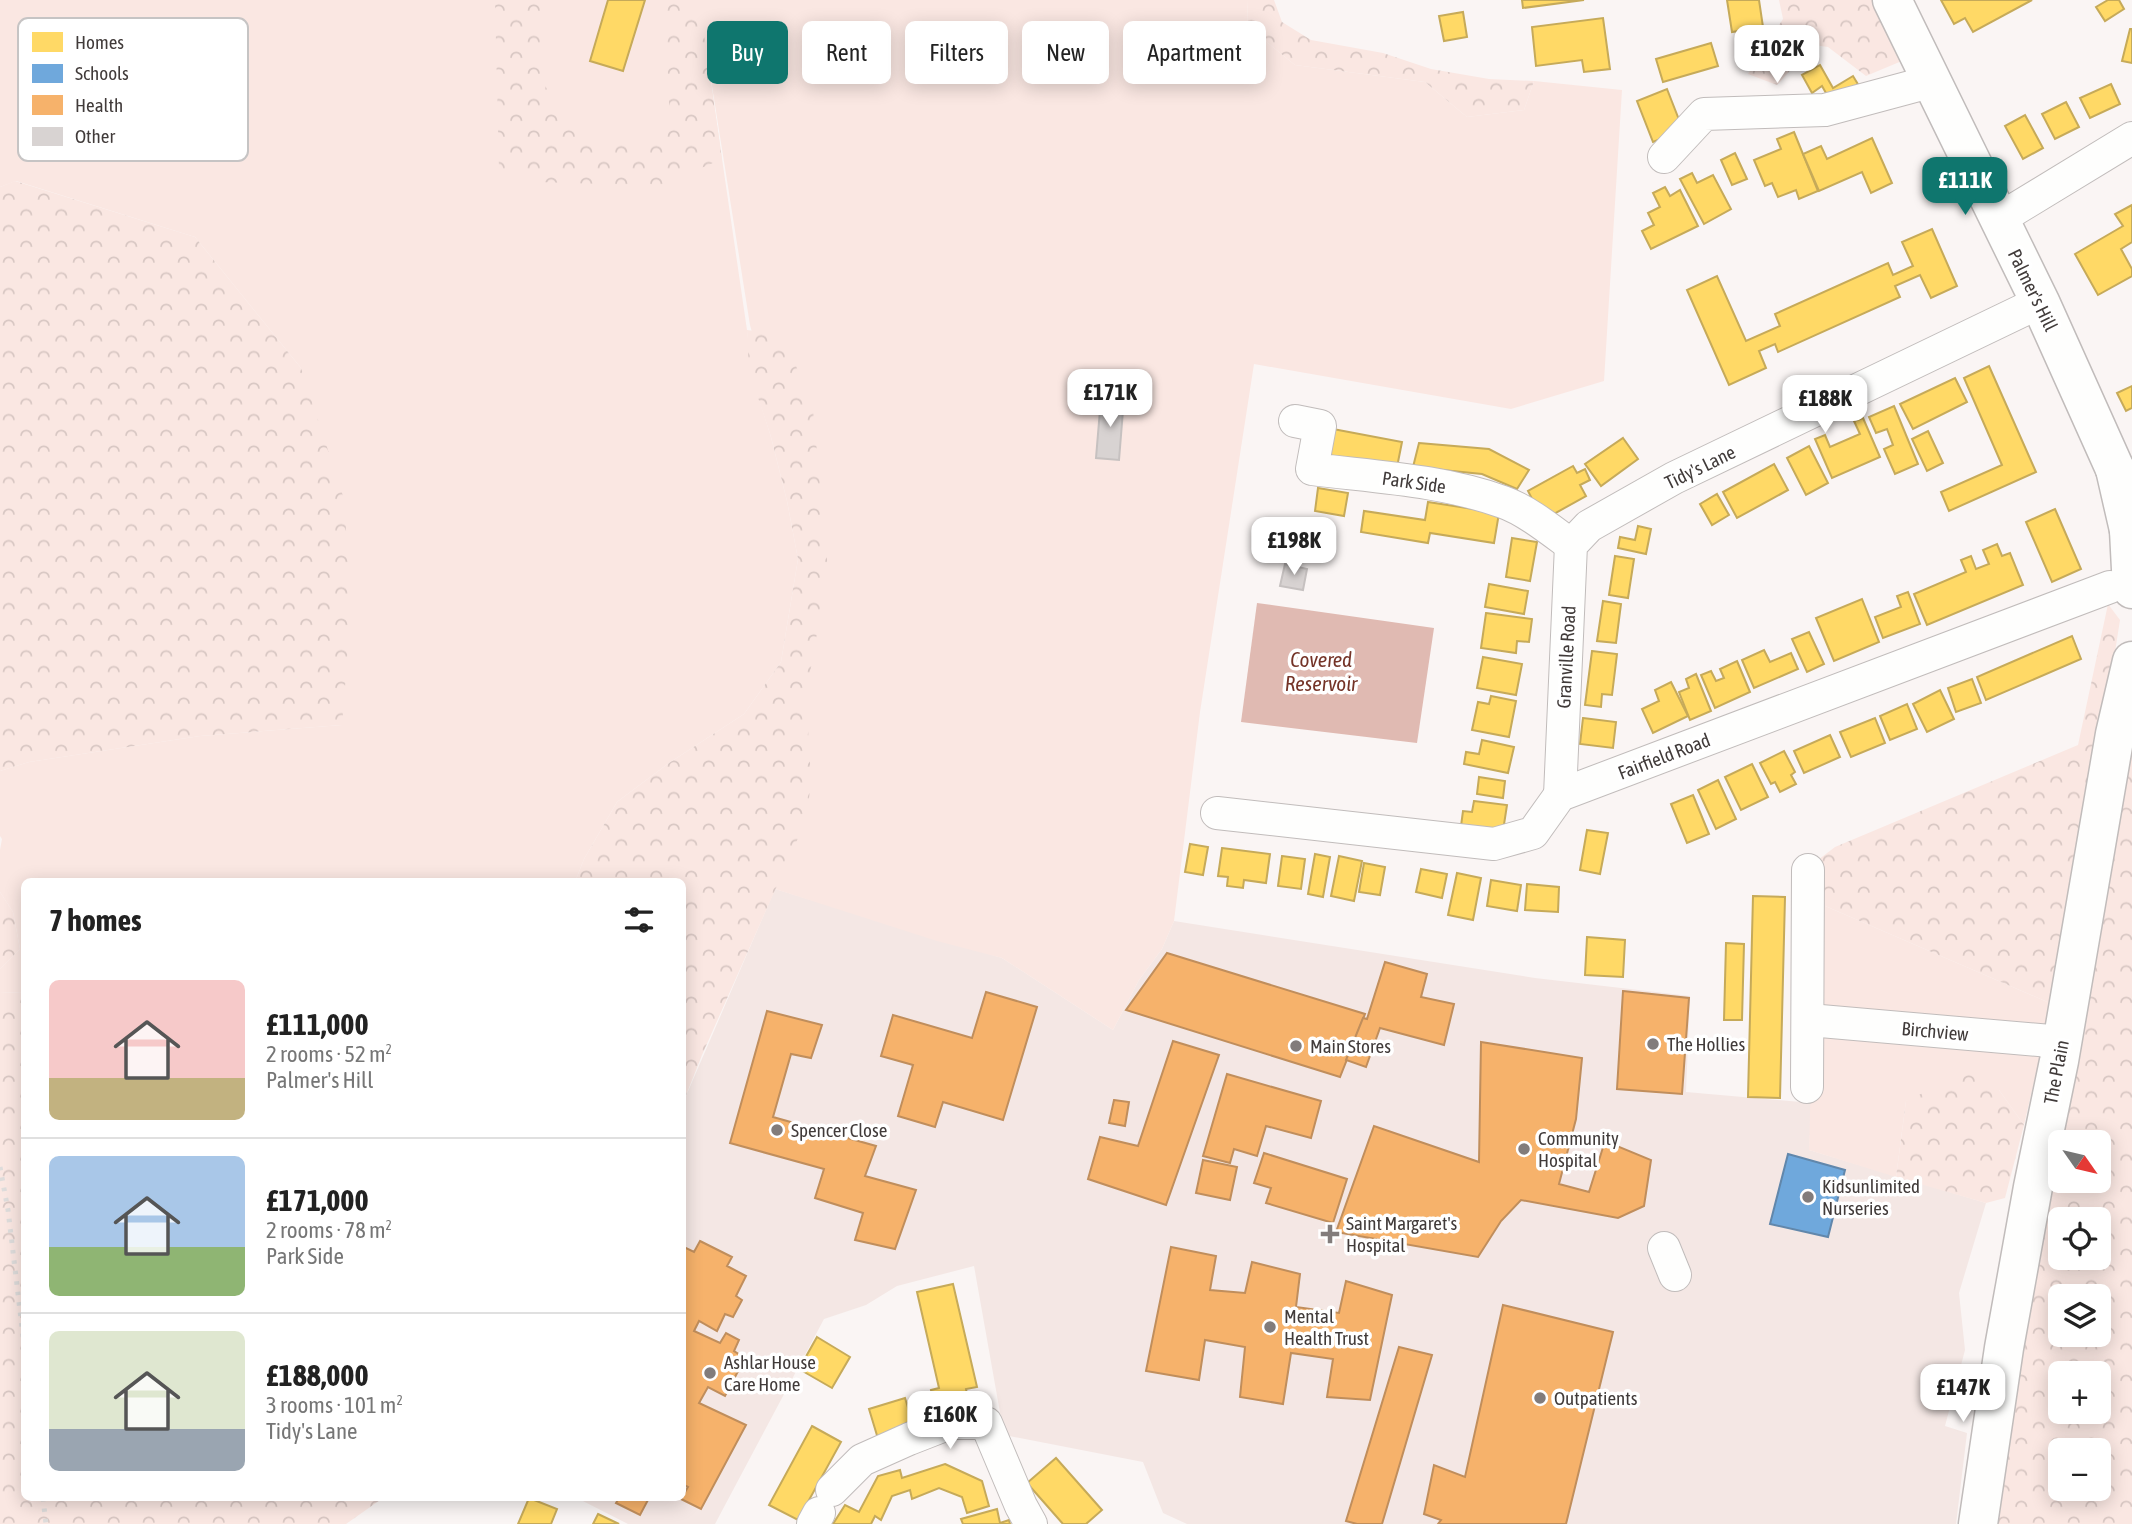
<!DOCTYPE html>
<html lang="en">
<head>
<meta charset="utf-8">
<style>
	:root { --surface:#fff; --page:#f6f6f6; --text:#222; --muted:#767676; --line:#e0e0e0; --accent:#0f766e }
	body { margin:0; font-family:"Asap Condensed",sans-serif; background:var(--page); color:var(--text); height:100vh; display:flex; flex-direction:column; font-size:26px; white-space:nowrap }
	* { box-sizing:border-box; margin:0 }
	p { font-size:23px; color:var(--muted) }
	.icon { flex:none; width:38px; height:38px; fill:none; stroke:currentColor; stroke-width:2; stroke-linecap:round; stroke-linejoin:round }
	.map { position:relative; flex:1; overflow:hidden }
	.sheet { position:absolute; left:21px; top:878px; width:665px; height:623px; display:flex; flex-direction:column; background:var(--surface); border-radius:10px; box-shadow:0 4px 18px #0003 }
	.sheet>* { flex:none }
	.top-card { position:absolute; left:707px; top:21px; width:665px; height:63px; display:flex; gap:14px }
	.needle { width:46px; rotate:124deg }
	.controls { position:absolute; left:2048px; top:1130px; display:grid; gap:14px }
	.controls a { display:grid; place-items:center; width:63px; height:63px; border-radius:10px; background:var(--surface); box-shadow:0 4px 18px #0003; font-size:35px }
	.price { position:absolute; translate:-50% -60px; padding:0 16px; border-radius:14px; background:#fff; color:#222; font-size:23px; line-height:46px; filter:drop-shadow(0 2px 4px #0008) }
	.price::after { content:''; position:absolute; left:50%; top:42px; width:21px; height:16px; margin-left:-10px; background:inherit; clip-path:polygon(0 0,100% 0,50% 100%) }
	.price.on { background:var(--accent); color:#fff }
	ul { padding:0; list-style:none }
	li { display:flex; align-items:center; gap:21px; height:175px; padding:0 28px }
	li+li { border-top:2px solid var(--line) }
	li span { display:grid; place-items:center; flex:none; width:196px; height:140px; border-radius:10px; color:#555 }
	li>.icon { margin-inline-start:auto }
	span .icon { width:84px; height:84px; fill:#fffc; stroke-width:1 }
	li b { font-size:30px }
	h2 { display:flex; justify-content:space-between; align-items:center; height:84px; padding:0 28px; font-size:30px }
	.chip { padding:0 24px; border-radius:10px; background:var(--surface); box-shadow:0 4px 18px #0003; font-size:24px; line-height:63px }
	.chip.on { background:var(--accent); color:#fff }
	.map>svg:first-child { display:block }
	.built { fill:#f4e7e4 }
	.green { fill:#fae7e2 }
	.forest { fill:url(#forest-crowns); fill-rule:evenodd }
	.water { fill:#e0bab2 }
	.homes { fill:#ffd966; stroke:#c6aa59; stroke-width:2 }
	.schools { fill:#6fa8dc; stroke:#6187ab; stroke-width:2 }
	.health { fill:#f6b26b; stroke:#c08e5c; stroke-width:2 }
	.building { fill:#d8d3d2; stroke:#c6c1c0; stroke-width:2 }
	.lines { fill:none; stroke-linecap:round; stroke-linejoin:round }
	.minor-casing { stroke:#c1bcbb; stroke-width:34 }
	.major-casing { stroke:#c1bcbb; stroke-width:41 }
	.minor { stroke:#fefefd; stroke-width:32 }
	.major { stroke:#fefefd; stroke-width:38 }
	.rail { stroke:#dedcdb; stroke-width:5; stroke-dasharray:3.5 7; stroke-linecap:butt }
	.poi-dot { fill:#827c7b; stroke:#fff; stroke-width:2.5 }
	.labels { text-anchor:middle; stroke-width:7; stroke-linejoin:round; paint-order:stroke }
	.street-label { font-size:19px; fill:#413b3a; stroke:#fff }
	.poi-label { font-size:19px; fill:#413b3a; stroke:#fff; text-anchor:start }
	.water-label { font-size:21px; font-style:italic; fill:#743327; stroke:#fff }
	.key { fill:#fff; stroke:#c6c4c4; stroke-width:2 }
	.key-label { font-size:19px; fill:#413b3a }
</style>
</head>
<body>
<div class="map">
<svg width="2132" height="1524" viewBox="0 0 2132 1524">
	<defs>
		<pattern id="forest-crowns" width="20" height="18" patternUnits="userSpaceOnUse" patternTransform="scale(1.75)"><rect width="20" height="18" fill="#fae7e2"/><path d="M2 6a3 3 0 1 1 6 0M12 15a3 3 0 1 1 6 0" fill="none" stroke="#d8c7c3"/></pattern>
	</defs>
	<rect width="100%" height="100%" fill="#faf5f4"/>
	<polygon class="built" points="775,889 1002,958 1113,1030 1139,980 1162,949 1174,921 1535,978 1690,996 1686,1092 1812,1103 1809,1150 1986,1203 1959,1293 1965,1350 1945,1426 1967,1433 1956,1524 1187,1524 1163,1513 1143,1462 1004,1435 974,1266 897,1286 866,1305 824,1319 715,1524 628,1524 577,1498 682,1498 683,1103"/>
	<g class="green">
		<polygon points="0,0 1248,0 1247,26 1295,65 1425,82 1467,117 1524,110 1534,81 1622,90 1604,381 1511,409 1254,364 1200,712 1174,921 1162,949 1139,980 1113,1030 1002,958 937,941 775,889 800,673 808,541 750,325 705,42 747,330 752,377 771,437 787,501 798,559 781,662 744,714 669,763 617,802 584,859 575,882 24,882 24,993 0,992 0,969 20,949 13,912 0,892 0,850 2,839 0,836 0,771 29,762 200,736 342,725 301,368 195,237 16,181 0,187"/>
		<polygon points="1816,902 2052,1004 2024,1125 1999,1090 1906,1101 1896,1177 1809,1150"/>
	</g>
	<g class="forest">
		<polygon points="495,0 540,0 541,77 562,120 601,140 642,141 670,125 666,27 653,0 699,0 722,159 660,186 538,182 499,170"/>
		<polygon points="1248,0 1274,0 1282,22 1311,40 1383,53 1431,69 1489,79 1534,81 1524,110 1467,117 1425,82 1295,65 1247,26"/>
		<polygon points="1779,0 1881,0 1909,58 1866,76 1828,47 1813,45 1777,85 1748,74 1783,19"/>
		<polygon points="15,181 195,237 301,368 343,496 352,597 342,725 200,736 29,762 0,771 0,187"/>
		<polygon points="747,330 769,333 786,340 813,410 828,570 806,696 811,779 807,818 702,1055 683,1103 682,882 575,882 584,859 617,802 669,763 744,714 781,662 798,559 787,501 771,437 749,370"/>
		<polygon points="2108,604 2120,620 2102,735 2052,1004 1816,902 1818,860 1835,847 2078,745"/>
		<path d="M2132 714V1524H1988ZM2060 1143H2098V1181H2060ZM2060 1220H2098V1258H2060ZM2060 1297H2098V1335H2060ZM2060 1374H2098V1412H2060ZM2060 1451H2098V1489H2060Z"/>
		<polygon points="0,892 13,912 20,949 0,969"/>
		<polygon points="0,992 24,993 24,1498 383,1498 346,1524 0,1524"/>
		<polygon points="1967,1072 1999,1090 2024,1125 2005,1198 1986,1203 1896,1177 1906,1101"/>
	</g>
	<polygon class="water" points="1257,603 1434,628 1417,743 1241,722"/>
	<g class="homes">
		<polygon points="608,0 645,0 623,71 590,61"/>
		<polygon points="1522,0 1584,0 1523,8"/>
		<polygon points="1727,0 1759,0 1763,27 1732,32"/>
		<polygon points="1941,0 2032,0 1973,32 1965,18 1954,24"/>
		<polygon points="2108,0 2119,0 2124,9 2105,21 2096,7"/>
		<polygon points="1463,12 1467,37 1444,41 1439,16"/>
		<polygon points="1603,18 1610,69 1584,72 1582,60 1536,66 1532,27"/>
		<polygon points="2130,29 2132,29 2132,63 2122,61"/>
		<polygon points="1711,43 1718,66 1663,82 1656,59"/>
		<polygon points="1820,65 1833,88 1853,76 1859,86 1831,102 1822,86 1812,93 1802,75"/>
		<polygon points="2111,84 2120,104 2090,118 2080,98"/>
		<polygon points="1667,89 1683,130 1653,142 1637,101"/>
		<polygon points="2066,102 2079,127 2055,139 2042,114"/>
		<polygon points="2025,115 2043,148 2023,159 2005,126"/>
		<polygon points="1794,132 1818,191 1799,199 1796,190 1778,197 1772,183 1765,186 1754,160 1781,149 1777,139"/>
		<polygon points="1872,138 1892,183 1871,193 1862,172 1819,191 1803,154 1821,146 1827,159"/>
		<polygon points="1735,153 1747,179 1732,185 1721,160"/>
		<polygon points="1692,173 1697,183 1713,175 1731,209 1704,224 1680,179"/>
		<polygon points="1665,187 1670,196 1680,190 1698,226 1651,249 1642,231 1654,225 1648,213 1660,207 1653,193"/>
		<polygon points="2132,205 2132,242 2121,249 2132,269 2132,276 2098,295 2075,254 2123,226 2115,214"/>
		<polygon points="1932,229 1957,286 1931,298 1920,275 1895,286 1900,297 1778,352 1775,344 1759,351 1766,368 1729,385 1687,290 1717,276 1746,341 1780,326 1775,314 1888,263 1893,275 1913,266 1902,242"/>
		<polygon points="1989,366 2036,472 1949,511 1941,492 2002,465 1964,378"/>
		<polygon points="1955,378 1967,402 1913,429 1900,404"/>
		<polygon points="2132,386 2132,408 2126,411 2117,393"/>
		<polygon points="1894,406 1918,464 1895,474 1884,449 1893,445 1887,429 1876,433 1869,417"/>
		<polygon points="1863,418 1880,457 1832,478 1815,439 1825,435 1830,447 1860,434 1854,421"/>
		<polygon points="1333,429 1402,442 1397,467 1328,455"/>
		<polygon points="1928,431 1943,463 1927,471 1912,439"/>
		<polygon points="1623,438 1638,459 1601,486 1585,464"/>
		<polygon points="1419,443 1489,449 1529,470 1517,489 1482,474 1413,467"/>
		<polygon points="1809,446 1828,483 1806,495 1787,458"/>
		<polygon points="1774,464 1788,490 1737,518 1723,492"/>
		<polygon points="1573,466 1577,473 1585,469 1590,480 1580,485 1586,496 1543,520 1528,491"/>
		<polygon points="1318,488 1348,493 1344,516 1315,511"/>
		<polygon points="1717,494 1729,515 1712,525 1700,504"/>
		<polygon points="1428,502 1499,513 1494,543 1430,533 1428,543 1361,532 1364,511 1425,520"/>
		<polygon points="2055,509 2081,569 2052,582 2026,522"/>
		<polygon points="1638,526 1651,529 1646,554 1618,548 1620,537 1635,540"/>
		<polygon points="1512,538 1537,542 1530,581 1506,577"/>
		<polygon points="1997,544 2002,556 2010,553 2023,585 1927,625 1914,594 1966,572 1961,560 1971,556 1976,569 1989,564 1983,550"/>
		<polygon points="1615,556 1634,559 1628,598 1609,595"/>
		<polygon points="1489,584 1528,591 1524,614 1485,607"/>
		<polygon points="1908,592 1920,624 1883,638 1875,617 1901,607 1897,596"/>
		<polygon points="1862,599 1879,642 1834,661 1816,618"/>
		<polygon points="1603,601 1621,604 1616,643 1597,641"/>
		<polygon points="1486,613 1532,619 1529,642 1517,641 1516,653 1481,648"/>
		<polygon points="1809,632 1824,664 1807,672 1792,639"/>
		<polygon points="2072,636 2081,659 1986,700 1977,677"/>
		<polygon points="1764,650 1770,662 1791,653 1798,669 1754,688 1742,660"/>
		<polygon points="1592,651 1617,654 1612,695 1602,694 1601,707 1585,705"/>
		<polygon points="1483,657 1522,664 1516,695 1477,688"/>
		<polygon points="1737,661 1750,692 1715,708 1701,675 1711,671 1716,681 1724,678 1720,669"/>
		<polygon points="1696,674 1711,711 1690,720 1679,692 1689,688 1686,679"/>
		<polygon points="1972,679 1981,703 1956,712 1948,688"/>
		<polygon points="1671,682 1688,716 1653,733 1642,709 1659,701 1655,690"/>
		<polygon points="1940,690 1954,719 1927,732 1913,704"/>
		<polygon points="1491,696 1516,701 1509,737 1472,730 1478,702 1489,704"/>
		<polygon points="1907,704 1917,729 1890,740 1880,716"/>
		<polygon points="1583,718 1616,722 1613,748 1580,744"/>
		<polygon points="1875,718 1885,743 1851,757 1840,732"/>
		<polygon points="1830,735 1840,757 1804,773 1794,751"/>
		<polygon points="1482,740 1514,747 1508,773 1464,764 1466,752 1479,754"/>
		<polygon points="1784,751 1795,772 1791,775 1796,784 1780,792 1775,782 1771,784 1760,763"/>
		<polygon points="1752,764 1768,797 1741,810 1725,777"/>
		<polygon points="1479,777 1505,781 1503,798 1477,794"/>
		<polygon points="1718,780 1736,819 1716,829 1698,790"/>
		<polygon points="1693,795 1709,834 1687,843 1671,804"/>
		<polygon points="1474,801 1507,805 1503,831 1461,826 1463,811 1472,812"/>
		<polygon points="1587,830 1608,833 1600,874 1580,870"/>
		<polygon points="1190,844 1208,847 1203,875 1185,872"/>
		<polygon points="1222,848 1270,854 1266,883 1244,880 1243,888 1227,886 1228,877 1218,876"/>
		<polygon points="1315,854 1330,857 1323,897 1308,894"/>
		<polygon points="1282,856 1305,859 1301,889 1278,886"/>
		<polygon points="1339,856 1362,861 1354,901 1331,896"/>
		<polygon points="1364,863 1385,867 1380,895 1359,892"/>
		<polygon points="1421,869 1447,874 1442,898 1416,892"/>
		<polygon points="1457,873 1481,878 1473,920 1448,915"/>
		<polygon points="1491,880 1521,885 1517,911 1487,906"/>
		<polygon points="1527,884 1559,887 1558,912 1525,910"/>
		<polygon points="1753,896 1785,897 1780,1098 1748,1097"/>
		<polygon points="1587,937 1625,940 1623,977 1585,975"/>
		<polygon points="1726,943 1744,944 1742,1020 1724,1020"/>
		<polygon points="953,1284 977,1387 966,1389 970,1409 937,1417 931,1390 939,1388 917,1292"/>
		<polygon points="817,1337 850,1357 832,1388 799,1369"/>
		<polygon points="905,1398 915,1430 879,1442 869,1409"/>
		<polygon points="812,1426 841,1442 798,1520 769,1505"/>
		<polygon points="1056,1458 1102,1510 1086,1524 1063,1524 1027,1483"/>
		<polygon points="945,1464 982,1481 989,1506 967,1513 962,1497 939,1488 912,1499 910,1490 892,1496 881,1520 875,1516 871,1524 833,1524 845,1505 859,1512 878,1476 900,1470 902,1478"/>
		<polygon points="529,1498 557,1509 551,1524 518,1524"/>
		<polygon points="997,1509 1000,1523 1009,1520 1010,1524 963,1524 961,1519"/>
		<polygon points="598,1514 619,1524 593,1524"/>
	</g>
	<polygon class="schools" points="1788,1154 1845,1170 1828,1237 1770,1224"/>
	<g class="health">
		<polygon points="1167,953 1365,1014 1340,1077 1126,1010"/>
		<polygon points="1385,962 1427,974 1421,997 1454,1004 1444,1045 1380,1028 1366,1067 1346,1060 1363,1018 1367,1019"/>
		<polygon points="1623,991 1689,998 1682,1094 1617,1089"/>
		<polygon points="986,992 1037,1007 1003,1120 943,1102 935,1127 898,1116 913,1065 881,1056 893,1015 972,1038"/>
		<polygon points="767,1011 822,1025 811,1058 791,1054 773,1117 876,1146 865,1176 916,1190 895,1249 855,1240 863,1213 815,1198 824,1169 730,1143"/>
		<polygon points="1173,1041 1219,1055 1166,1205 1088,1179 1100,1137 1138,1146"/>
		<polygon points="1481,1042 1582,1058 1576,1119 1559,1184 1589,1192 1605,1141 1651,1160 1644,1206 1618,1218 1521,1200 1501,1221 1478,1257 1336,1232 1374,1126 1479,1162"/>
		<polygon points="1227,1074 1321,1101 1311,1138 1266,1126 1257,1156 1234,1149 1230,1163 1203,1156"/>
		<polygon points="1114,1100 1129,1102 1125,1126 1109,1123"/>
		<polygon points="1264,1153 1347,1179 1333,1223 1266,1203 1271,1188 1254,1183"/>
		<polygon points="1203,1160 1237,1167 1230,1200 1196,1193"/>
		<polygon points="700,1241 732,1257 727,1266 746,1276 736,1296 742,1300 733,1317 725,1314 717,1331 699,1321 694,1331 720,1343 726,1333 739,1340 734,1351 745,1358 725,1396 708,1387 699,1403 746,1425 701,1509 681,1499 688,1487 682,1484 682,1246 694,1252"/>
		<polygon points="1171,1247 1216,1256 1210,1290 1245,1293 1252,1262 1300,1274 1296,1307 1339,1313 1346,1281 1392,1295 1370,1400 1327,1397 1333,1359 1291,1353 1283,1404 1240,1397 1245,1347 1205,1340 1199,1380 1146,1371"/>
		<polygon points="1503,1305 1613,1332 1566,1524 1438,1524 1441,1520 1424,1514 1434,1465 1465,1477"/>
		<polygon points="1399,1347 1432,1355 1382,1524 1357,1524 1346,1521"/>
		<polygon points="619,1498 649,1498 640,1515 616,1503"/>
	</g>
	<g class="building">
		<polygon points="1101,398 1124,398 1119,460 1096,458"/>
		<polygon points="1285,564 1307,569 1303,590 1280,586"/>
	</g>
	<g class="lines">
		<g class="minor-casing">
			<g id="minor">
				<polyline points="1664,157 1704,114 1825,110 1933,81"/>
				<polyline points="1999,219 2132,138"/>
				<path d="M1295 421 1320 426 1312 469C1376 477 1442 480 1503 502 1526 510 1552 531 1571 545"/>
				<polyline points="1560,795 1571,545 1589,526 1674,478 2040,302"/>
				<polyline points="1217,813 1494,844 1533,833 1560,795 2110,587"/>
				<polyline points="1809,1020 2062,1042"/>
				<polyline points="1807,1087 1808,870"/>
				<polyline points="1664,1248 1675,1275"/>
				<polyline points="832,1490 862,1460 909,1439 950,1423 986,1423 1021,1506 1031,1524"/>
				<polyline points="813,1524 819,1513"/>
			</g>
		</g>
		<g class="major-casing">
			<g id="major">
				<polyline points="1892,0 2040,302 2115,469 2132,493"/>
				<polyline points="2115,469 2129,530 2132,535"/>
				<polyline points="2129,530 2132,589"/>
				<polyline points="1978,1524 2004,1348 2033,1187 2059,1061 2115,734 2132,661"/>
			</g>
		</g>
		<use href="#minor" class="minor"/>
		<use href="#major" class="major"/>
		<g class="rail">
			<polyline points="0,1167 8,1210 24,1344"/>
			<polyline points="43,1498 46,1524"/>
		</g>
	</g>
	<g class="poi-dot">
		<circle cx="1653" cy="1044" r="7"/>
		<circle cx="1296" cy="1046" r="7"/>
		<circle cx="777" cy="1130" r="7"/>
		<circle cx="1524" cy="1149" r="7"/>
		<circle cx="1808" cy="1197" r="7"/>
		<path d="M1326.5 1223.5h7v7h7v7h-7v7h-7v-7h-7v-7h7z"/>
		<circle cx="1270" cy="1327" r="7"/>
		<circle cx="710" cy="1373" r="7"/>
		<circle cx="1540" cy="1398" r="7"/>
	</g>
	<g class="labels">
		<g class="street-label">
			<text transform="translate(2033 290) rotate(64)" y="7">Palmer's Hill</text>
			<text transform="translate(1700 467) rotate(-26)" y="7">Tidy's Lane</text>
			<text transform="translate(1414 482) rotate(8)" y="7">Park Side</text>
			<text transform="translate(1566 657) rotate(-87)" y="7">Granville Road</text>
			<text transform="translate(1664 756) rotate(-21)" y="7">Fairfield Road</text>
			<text transform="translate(1935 1031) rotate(5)" y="7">Birchview</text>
			<text transform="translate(2056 1072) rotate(-79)" y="7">The Plain</text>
		</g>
		<g class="poi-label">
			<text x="1667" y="1051">The Hollies</text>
			<text x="1310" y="1053">Main Stores</text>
			<text x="791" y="1137">Spencer Close</text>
			<text x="1538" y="1145">Community<tspan x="1538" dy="22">Hospital</tspan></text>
			<text x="1822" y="1193">Kidsunlimited<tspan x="1822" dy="22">Nurseries</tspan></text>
			<text x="1346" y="1230">Saint Margaret's<tspan x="1346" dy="22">Hospital</tspan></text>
			<text x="1284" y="1323">Mental<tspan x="1284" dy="22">Health Trust</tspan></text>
			<text x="724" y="1369">Ashlar House<tspan x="724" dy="22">Care Home</tspan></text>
			<text x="1554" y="1405">Outpatients</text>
		</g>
		<g class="water-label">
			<text x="1321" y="667">Covered<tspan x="1321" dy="24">Reservoir</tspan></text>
		</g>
	</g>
	<rect x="18" y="18" width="230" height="143" rx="10" class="key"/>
	<rect x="32" y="32" width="31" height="20" fill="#ffd966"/>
	<rect x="32" y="64" width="31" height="19" fill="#6fa8dc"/>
	<rect x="32" y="95" width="31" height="20" fill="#f6b26b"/>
	<rect x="32" y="127" width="31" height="19" fill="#d8d3d2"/>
	<g class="key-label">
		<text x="75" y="49">Homes</text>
		<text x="75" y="80">Schools</text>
		<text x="75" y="112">Health</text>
		<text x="75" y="143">Other</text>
	</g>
</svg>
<div class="controls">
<a><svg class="needle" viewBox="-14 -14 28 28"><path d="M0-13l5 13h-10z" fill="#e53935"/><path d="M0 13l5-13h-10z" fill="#767676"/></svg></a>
<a><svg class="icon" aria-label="locate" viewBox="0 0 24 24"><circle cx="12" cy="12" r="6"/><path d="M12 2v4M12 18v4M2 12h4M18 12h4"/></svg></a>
<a><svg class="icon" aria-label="layers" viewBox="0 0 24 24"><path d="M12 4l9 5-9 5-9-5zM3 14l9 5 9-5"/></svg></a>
<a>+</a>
<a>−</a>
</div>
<b class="price" style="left:1777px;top:85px">£102K</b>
<b class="price on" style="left:1965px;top:217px">£111K</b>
<b class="price" style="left:1110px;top:429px">£171K</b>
<b class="price" style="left:1825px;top:435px">£188K</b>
<b class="price" style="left:1294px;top:577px">£198K</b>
<b class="price" style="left:1963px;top:1424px">£147K</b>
<b class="price" style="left:950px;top:1451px">£160K</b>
<div class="top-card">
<a class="chip on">Buy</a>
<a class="chip">Rent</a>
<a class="chip">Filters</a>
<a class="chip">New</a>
<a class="chip">Apartment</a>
</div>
<section class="sheet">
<h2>7 homes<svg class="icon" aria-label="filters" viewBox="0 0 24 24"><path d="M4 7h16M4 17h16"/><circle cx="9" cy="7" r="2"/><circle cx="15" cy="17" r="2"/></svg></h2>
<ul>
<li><span style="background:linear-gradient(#f6c9c9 70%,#c2b280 0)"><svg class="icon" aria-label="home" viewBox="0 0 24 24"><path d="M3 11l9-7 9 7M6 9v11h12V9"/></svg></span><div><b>£111,000</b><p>2 rooms · 52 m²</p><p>Palmer's Hill</p></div></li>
<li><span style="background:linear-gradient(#a9c7e8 65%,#8fb573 0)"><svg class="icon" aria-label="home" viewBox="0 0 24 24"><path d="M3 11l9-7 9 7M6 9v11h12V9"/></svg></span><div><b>£171,000</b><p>2 rooms · 78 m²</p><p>Park Side</p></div></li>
<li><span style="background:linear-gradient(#dfe7d0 70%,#9aa5b1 0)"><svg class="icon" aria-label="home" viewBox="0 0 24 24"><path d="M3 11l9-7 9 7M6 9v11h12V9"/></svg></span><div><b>£188,000</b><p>3 rooms · 101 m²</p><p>Tidy's Lane</p></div></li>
</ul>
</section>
</div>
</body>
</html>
